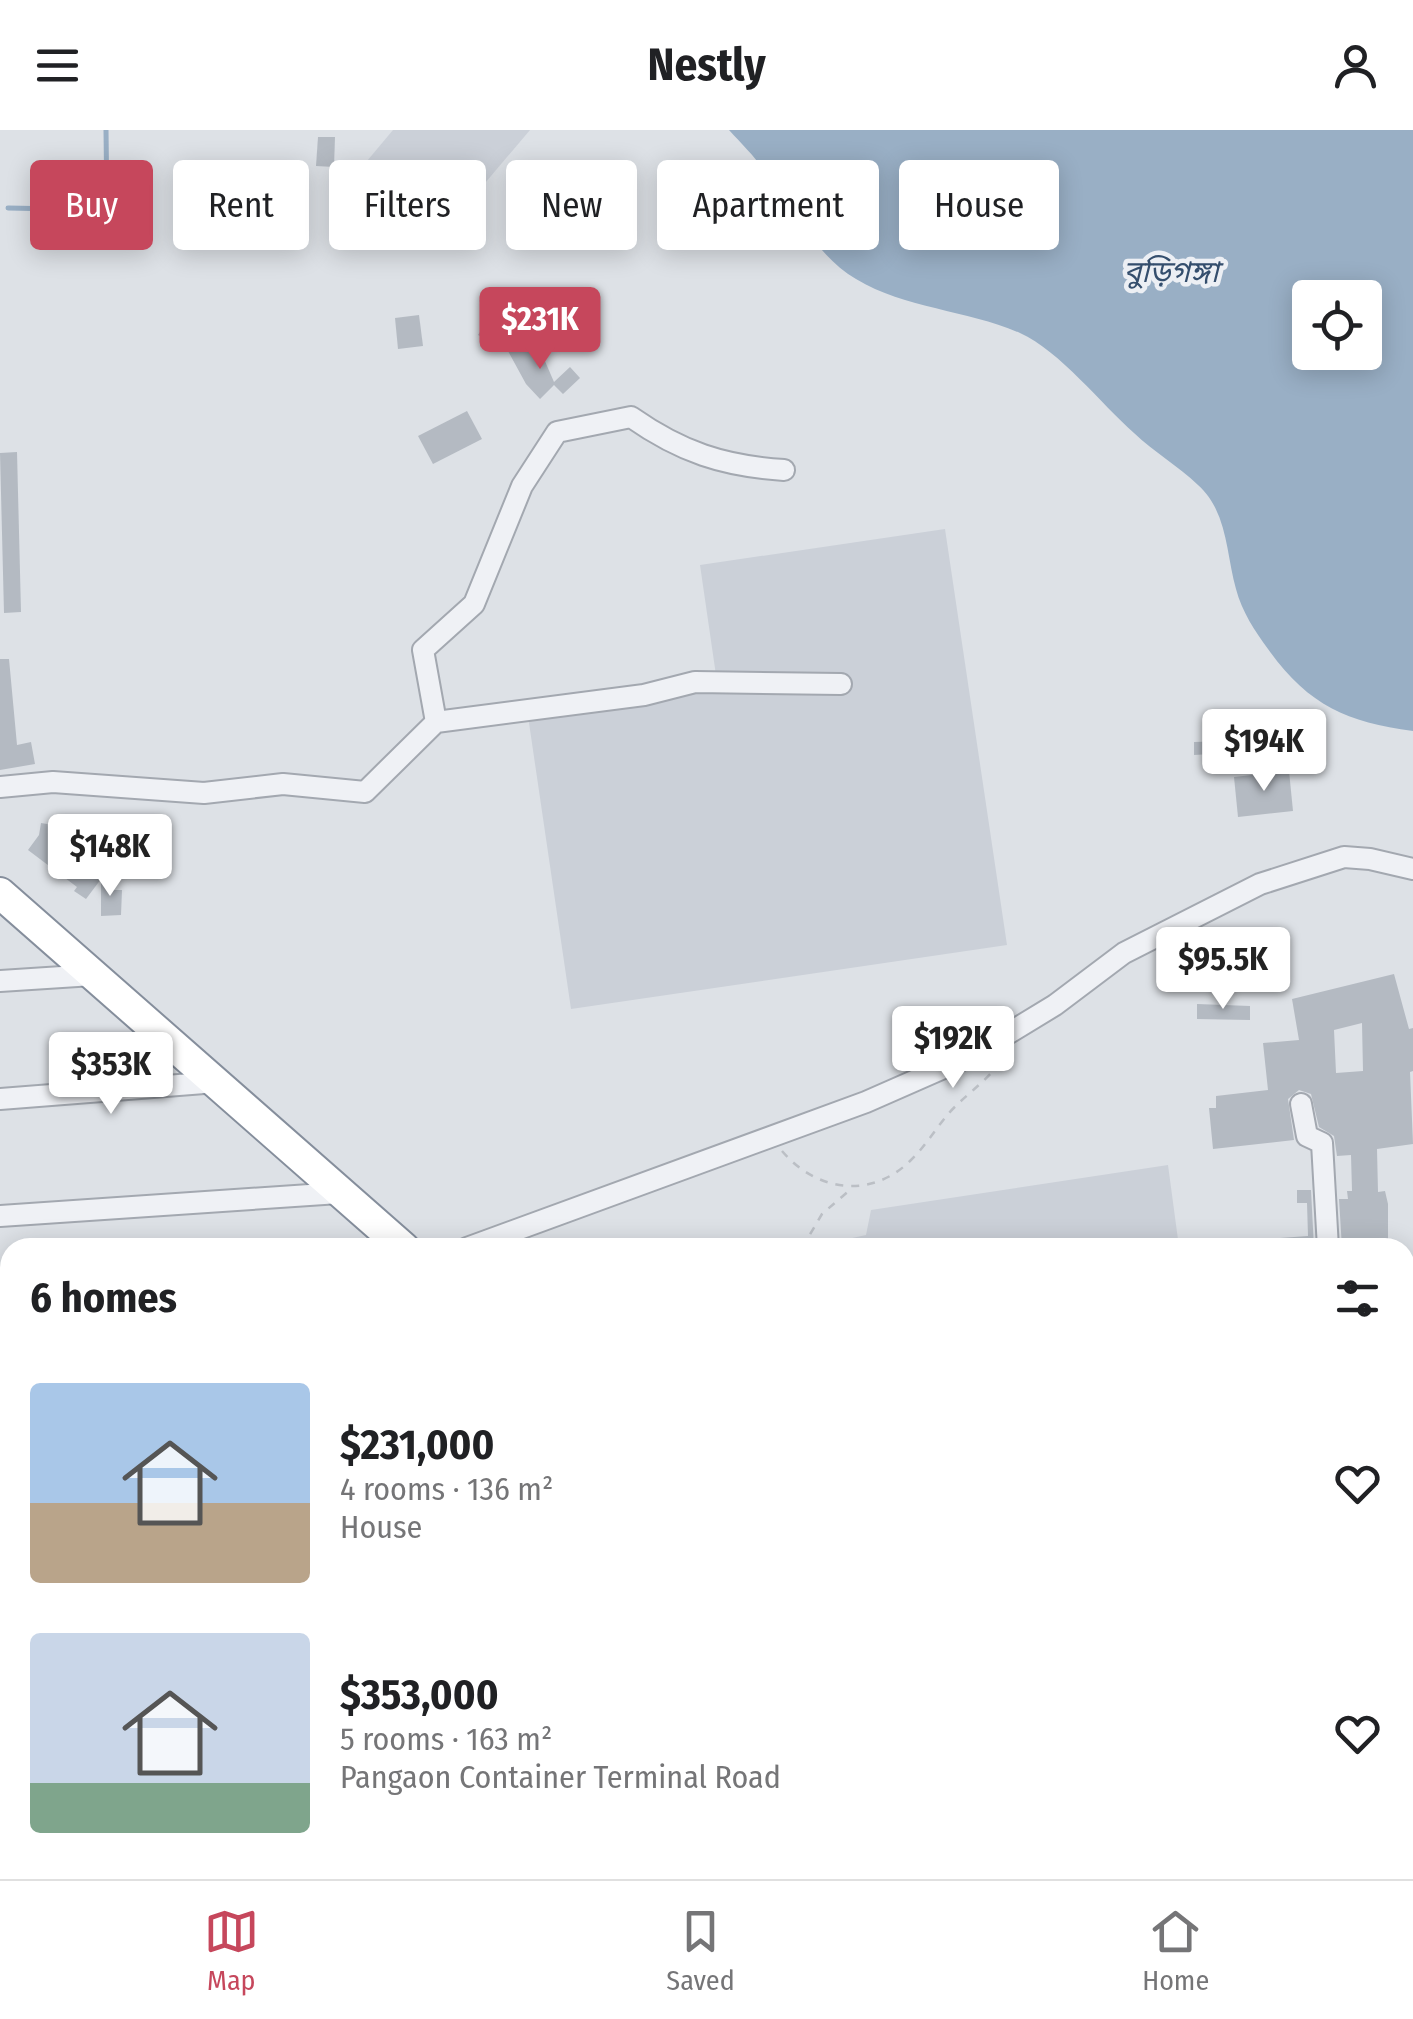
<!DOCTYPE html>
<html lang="en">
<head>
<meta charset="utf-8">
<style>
	:root { --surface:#fff; --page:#f6f6f6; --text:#202124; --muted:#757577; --line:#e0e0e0; --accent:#c6475c }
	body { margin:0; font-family:"Fira Sans Condensed","Noto Sans Bengali",sans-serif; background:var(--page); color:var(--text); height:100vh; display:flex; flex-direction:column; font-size:38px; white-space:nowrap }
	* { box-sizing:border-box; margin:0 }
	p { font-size:32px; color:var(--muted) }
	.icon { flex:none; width:55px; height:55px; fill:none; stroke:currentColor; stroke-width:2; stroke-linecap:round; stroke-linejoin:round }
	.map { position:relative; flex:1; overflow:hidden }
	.sheet { position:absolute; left:0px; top:1108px; width:1415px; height:642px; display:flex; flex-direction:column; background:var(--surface); border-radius:30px 30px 0 0; box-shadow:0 5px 25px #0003 }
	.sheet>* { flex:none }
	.hud { position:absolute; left:30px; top:30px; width:1355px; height:90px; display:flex; gap:20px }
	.tools { position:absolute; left:1292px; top:150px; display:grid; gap:20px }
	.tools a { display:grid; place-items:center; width:90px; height:90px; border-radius:10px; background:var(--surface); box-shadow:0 5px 25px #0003; font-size:50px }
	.price { position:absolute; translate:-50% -85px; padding:0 22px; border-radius:10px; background:#fff; color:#222; font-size:32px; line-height:65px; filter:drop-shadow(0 2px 5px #0008) }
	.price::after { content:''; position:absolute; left:50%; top:60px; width:30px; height:22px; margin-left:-15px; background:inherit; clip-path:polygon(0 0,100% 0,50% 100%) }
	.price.on { background:var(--accent); color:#fff }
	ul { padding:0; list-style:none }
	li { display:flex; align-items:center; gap:30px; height:250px; padding:0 30px }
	li span { display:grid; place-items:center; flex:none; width:280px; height:200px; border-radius:10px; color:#555 }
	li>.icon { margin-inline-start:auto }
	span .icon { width:120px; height:120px; fill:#fffc; stroke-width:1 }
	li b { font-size:42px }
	h2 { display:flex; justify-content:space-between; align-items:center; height:120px; padding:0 30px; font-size:42px }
	.chip { padding:0 35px; border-radius:10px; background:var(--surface); box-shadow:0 5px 25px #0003; font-size:35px; line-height:90px }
	.chip.on { background:var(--accent); color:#fff }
	header { display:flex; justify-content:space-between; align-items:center; height:130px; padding:0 30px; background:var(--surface); font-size:45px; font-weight:700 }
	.tabs { display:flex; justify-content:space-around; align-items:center; height:140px; border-top:2px solid var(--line); background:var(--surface); font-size:28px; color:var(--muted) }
	.tabs a { display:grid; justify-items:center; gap:5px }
	.tabs .on { color:var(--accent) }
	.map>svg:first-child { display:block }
	.built { fill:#cbd0d8 }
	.water { fill:#99afc5; fill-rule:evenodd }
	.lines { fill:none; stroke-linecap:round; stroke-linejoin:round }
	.stream { stroke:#99afc5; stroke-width:5 }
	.building { fill:#b4bac2; fill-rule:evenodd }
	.minor-casing { stroke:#a3a8b0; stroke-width:24 }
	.highway-casing { stroke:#858e9c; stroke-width:34 }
	.path { stroke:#bbbfc5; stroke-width:2.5; stroke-dasharray:8 8; stroke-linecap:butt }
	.minor { stroke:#eff1f5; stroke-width:20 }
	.highway { stroke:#fff; stroke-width:30 }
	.labels { text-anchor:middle; stroke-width:9; stroke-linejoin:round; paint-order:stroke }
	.water-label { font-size:30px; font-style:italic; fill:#344e6d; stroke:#eceff4 }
</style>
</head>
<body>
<header><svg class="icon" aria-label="menu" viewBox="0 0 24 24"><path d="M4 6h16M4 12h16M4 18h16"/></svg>Nestly<svg class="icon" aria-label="person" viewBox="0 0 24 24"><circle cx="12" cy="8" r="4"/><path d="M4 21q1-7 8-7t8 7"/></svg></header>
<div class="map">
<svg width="1413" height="1749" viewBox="0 0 1413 1749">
	<rect width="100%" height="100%" fill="#dde1e6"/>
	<g class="built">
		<polygon points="393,0 530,0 447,98 367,31"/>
		<polygon points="945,399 1007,815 571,879 528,586 718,559 700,435"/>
		<polygon points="1168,1035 1179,1117 833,1117 843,1110 866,1105 871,1080"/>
	</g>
	<g class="water">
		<path d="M729 0H1413V601C1346 592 1308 575 1268 519 1255 501 1242 482 1236 459 1226 424 1228 382 1198 355 1178 336 1154 322 1134 303 1101 274 1060 221 1020 203 968 180 906 179 856 149 815 125 792 76 764 40 754 26 741 13 729 0ZM1310 168H1365V222H1310Z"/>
		<path d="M1405 1132H1413V1252C1398 1233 1405 1159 1405 1132Z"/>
	</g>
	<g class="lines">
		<polyline class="stream" points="8,78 107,80 106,0"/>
	</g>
	<g class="building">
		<polygon points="318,7 335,7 334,37 316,36"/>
		<polygon points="508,165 514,169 503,188 509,194 499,206 496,200 489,211 478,205 489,188 479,170 494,182"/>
		<polygon points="419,185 423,216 398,219 395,188"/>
		<polygon points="520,214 524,221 538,215 554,252 570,237 580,248 563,264 554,255 540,269 526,254 508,221"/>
		<polygon points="467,281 482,309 433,334 418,306"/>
		<polygon points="17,322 21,482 4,483 0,323"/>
		<polygon points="0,529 9,529 17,615 31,612 35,634 0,640"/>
		<polygon points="1227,611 1228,623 1194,625 1194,612"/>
		<polygon points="1289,641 1293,681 1238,687 1234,647"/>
		<polygon points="41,693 71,698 69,713 86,713 86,725 100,724 101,749 86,769 74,761 77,757 28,720 39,705"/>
		<polygon points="114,749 114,760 122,760 121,785 101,786 101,750"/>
		<path d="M1394 844 1409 899 1413 898V941L1410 942 1413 1014 1377 1019 1378 1062 1385 1061 1388 1074V1112H1384V1118H1342L1339 1069H1348L1347 1061H1352L1351 1025 1337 1026 1334 1006 1319 997 1311 964 1299 960 1288 969 1294 1010 1213 1019 1209 978H1216V966L1268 960 1263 913 1299 910 1292 869ZM1362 893 1363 941 1336 943 1334 900Z"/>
		<polygon points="1197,874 1250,876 1250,890 1197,889"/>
		<polygon points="1297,1060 1311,1060 1314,1118 1281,1118 1280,1108 1308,1106 1307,1073 1297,1073"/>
	</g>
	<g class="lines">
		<g class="minor-casing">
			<g id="minor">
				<path d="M436 592 423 520 474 474 522 356 557 302 631 287C681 322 723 336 784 340"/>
				<polyline points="0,657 53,652 204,663 283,654 365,662 436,592 644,565 695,552 841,554"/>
				<polyline points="0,851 93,845"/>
				<polyline points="0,969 217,952"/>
				<polyline points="1301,974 1307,1006 1322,1013 1328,1118"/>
				<polyline points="0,1086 339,1063"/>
				<polyline points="467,1118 866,972 973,925 1055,875 1124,823 1260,754 1344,727 1370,729 1413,739"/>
				<polyline points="0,1202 10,1201"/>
				<polyline points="0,1326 10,1325"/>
				<polyline points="0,1444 10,1443"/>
				<polyline points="1405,1446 1413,1444"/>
				<polyline points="0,1563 10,1563"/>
				<polyline points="0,1669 10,1668"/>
				<polyline points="155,1740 155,1749"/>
				<polyline points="363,1740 364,1749"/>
				<polyline points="466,1740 467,1749"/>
				<polyline points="1286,1740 1286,1749"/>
				<polyline points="86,1749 118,1740"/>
			</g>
		</g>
		<g class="highway-casing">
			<g id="highway">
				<polyline points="0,763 404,1118"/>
				<polyline points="1120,1740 1131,1749"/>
			</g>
		</g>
		<g class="path">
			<path d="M782 1021C816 1061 870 1070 910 1031 925 1017 936 998 949 983 967 963 989 950 1003 928"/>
			<polyline points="802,1118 822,1084 851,1059"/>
		</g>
		<use href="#minor" class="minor"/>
		<use href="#highway" class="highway"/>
	</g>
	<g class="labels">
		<g class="water-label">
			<text x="1171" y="152">বুড়িগঙ্গা</text>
		</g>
	</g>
</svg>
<div class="tools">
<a><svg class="icon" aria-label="locate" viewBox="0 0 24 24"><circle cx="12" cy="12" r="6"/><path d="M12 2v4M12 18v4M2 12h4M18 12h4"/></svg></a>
</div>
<b class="price on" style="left:540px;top:242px">$231K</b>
<b class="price" style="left:1264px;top:664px">$194K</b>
<b class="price" style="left:110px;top:769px">$148K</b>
<b class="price" style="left:1223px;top:882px">$95.5K</b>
<b class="price" style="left:953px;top:961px">$192K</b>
<b class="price" style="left:111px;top:987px">$353K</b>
<div class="hud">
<a class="chip on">Buy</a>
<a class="chip">Rent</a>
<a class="chip">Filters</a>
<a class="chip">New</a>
<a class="chip">Apartment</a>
<a class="chip">House</a>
</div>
<section class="sheet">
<h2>6 homes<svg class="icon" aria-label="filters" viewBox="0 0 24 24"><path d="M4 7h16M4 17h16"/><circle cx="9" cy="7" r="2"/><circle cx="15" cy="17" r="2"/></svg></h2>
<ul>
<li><span style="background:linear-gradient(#a9c7e8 60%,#b9a48a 0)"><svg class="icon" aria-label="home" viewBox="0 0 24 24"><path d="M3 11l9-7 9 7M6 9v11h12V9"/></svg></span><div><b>$231,000</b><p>4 rooms · 136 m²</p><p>House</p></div><svg class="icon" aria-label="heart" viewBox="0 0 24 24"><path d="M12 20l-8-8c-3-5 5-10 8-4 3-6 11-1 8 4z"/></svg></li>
<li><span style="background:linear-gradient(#c9d6e8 75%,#7fa58c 0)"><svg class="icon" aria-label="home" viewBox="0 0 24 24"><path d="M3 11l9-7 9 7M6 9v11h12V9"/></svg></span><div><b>$353,000</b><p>5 rooms · 163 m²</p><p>Pangaon Container Terminal Road</p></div><svg class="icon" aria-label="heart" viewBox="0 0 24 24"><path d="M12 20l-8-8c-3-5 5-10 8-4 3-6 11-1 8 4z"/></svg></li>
</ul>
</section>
</div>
<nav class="tabs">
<a class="on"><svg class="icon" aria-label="map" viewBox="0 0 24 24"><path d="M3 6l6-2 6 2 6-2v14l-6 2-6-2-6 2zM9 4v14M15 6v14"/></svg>Map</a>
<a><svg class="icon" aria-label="saved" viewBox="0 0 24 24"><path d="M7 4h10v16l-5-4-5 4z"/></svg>Saved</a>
<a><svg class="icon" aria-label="home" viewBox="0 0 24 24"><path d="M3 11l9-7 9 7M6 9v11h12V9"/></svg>Home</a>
</nav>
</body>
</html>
